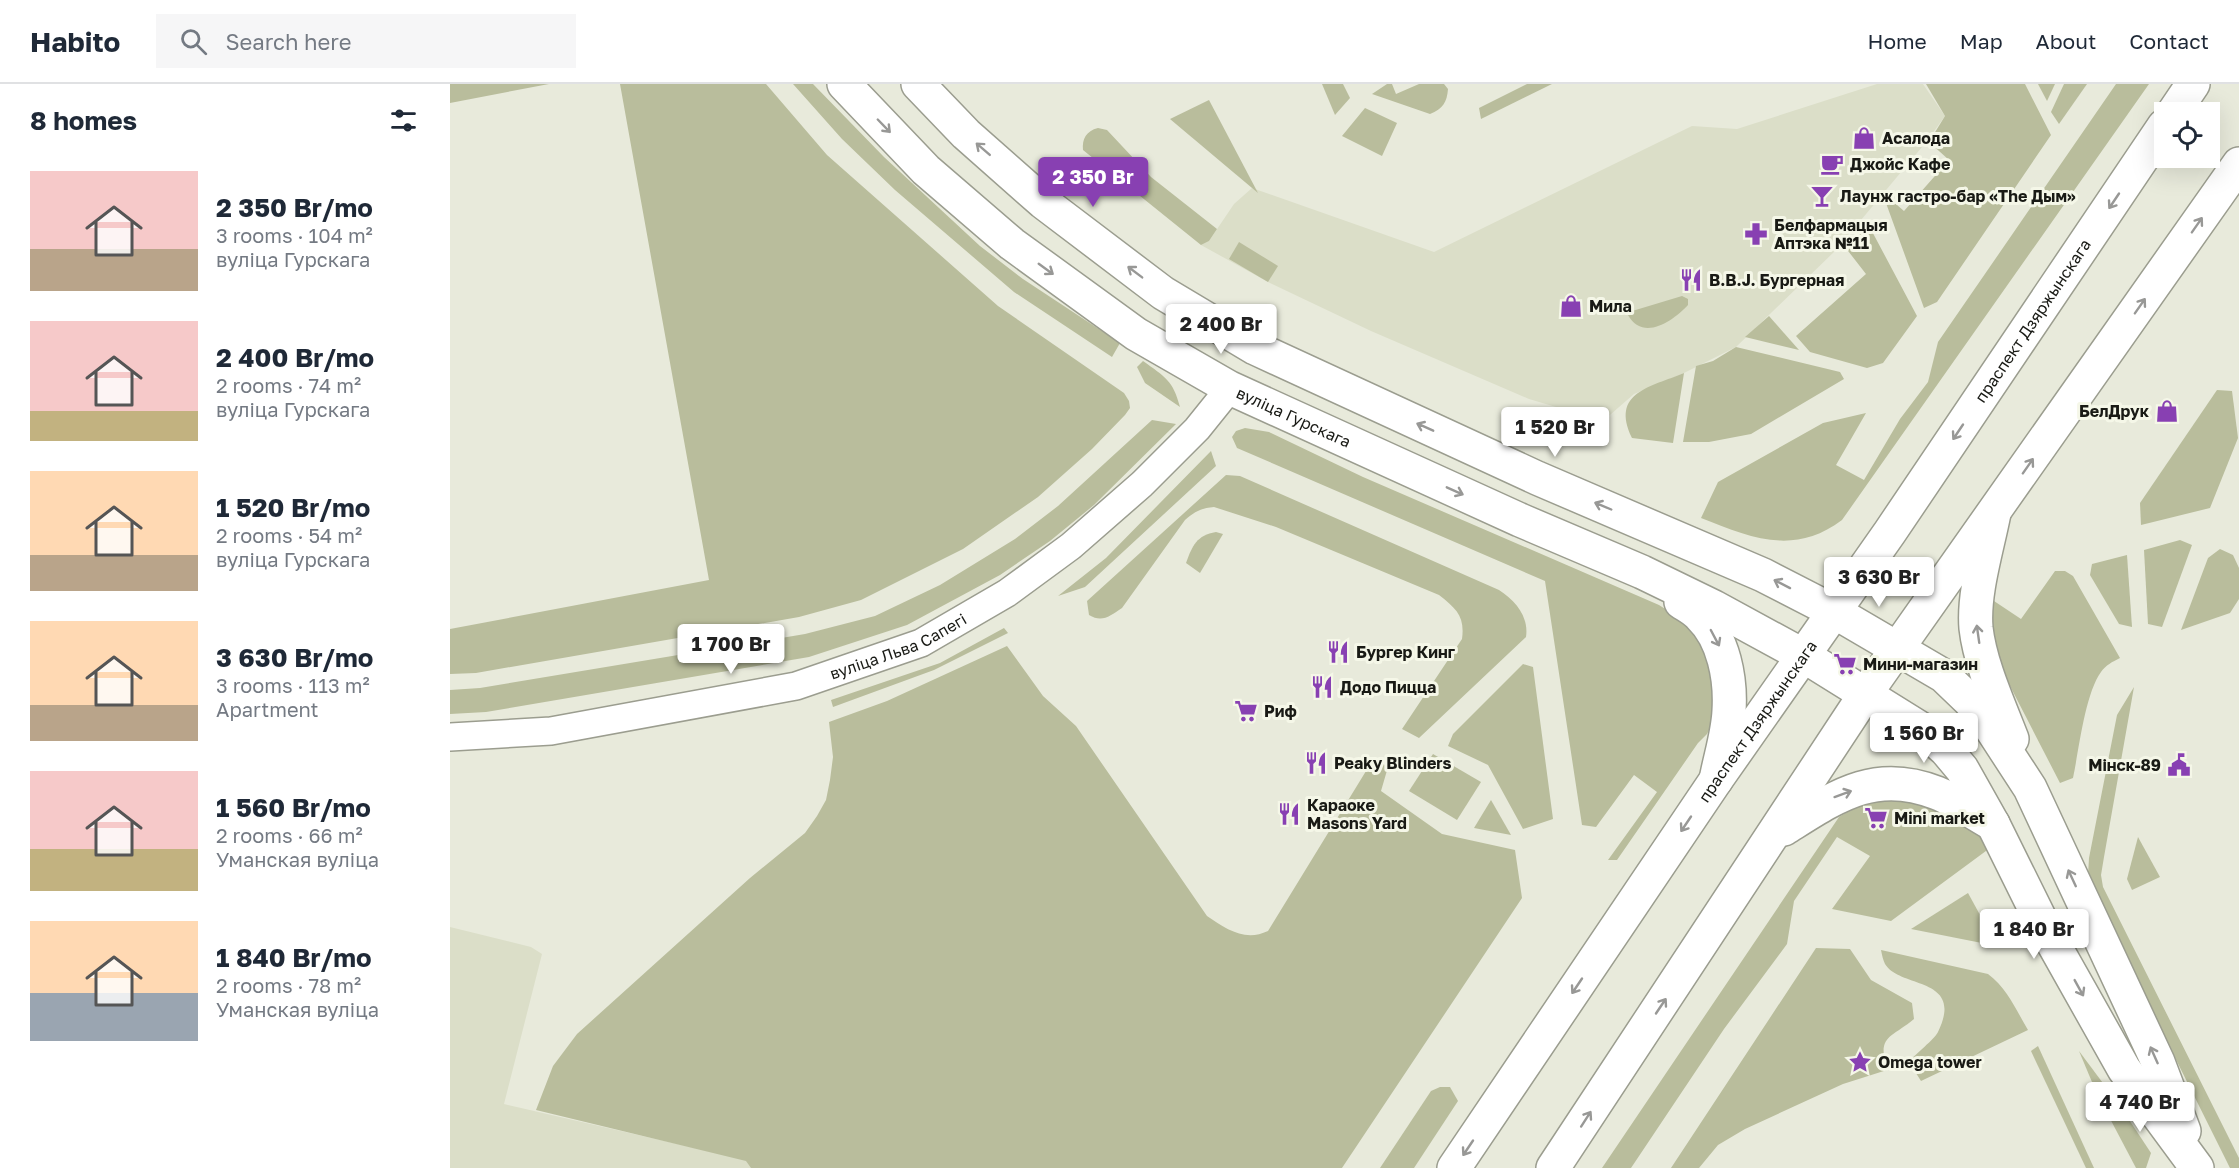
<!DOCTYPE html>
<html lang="en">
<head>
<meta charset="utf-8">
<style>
	:root { --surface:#fff; --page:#f6f6f7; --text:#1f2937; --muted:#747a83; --line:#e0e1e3; --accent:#8840b2 }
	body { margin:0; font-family:"Golos Text",sans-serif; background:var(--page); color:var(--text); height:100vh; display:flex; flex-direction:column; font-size:22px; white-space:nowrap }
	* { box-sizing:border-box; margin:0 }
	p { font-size:20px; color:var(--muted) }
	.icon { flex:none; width:33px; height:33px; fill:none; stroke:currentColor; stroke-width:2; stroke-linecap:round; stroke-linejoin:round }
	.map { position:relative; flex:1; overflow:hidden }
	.sheet { display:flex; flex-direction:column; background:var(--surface); width:450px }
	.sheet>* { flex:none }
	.fabs { position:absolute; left:1704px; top:18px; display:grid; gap:12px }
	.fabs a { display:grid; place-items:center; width:66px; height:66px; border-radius:0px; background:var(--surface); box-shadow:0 6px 24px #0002; font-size:30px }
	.price { position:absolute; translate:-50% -51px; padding:0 14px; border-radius:6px; background:#fff; color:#222; font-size:20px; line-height:39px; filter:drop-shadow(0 2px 3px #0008) }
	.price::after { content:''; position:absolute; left:50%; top:36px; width:18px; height:14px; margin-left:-9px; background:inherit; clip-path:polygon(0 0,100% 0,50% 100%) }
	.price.current { background:var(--accent); color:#fff }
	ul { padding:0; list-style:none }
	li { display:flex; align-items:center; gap:18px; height:150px; padding:0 30px }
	li span { display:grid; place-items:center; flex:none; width:168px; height:120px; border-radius:0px; color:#555 }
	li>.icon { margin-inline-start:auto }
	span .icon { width:72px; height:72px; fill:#fffc; stroke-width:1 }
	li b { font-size:26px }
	h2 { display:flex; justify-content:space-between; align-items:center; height:72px; padding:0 30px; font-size:26px }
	header { display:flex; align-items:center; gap:36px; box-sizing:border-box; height:84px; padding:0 30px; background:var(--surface); border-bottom:2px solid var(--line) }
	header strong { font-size:28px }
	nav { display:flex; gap:33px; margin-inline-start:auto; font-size:21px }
	.search { width:420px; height:54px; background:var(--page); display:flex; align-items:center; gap:15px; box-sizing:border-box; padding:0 21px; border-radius:0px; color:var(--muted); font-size:22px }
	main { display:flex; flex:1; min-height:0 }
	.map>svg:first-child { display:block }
	.built { fill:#dbdec8 }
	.grass { fill:#b9bd9c }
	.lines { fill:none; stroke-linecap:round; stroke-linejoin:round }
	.street-casing { stroke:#9b9d8f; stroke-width:30 }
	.secondary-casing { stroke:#9b9d8f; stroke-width:36 }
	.primary-casing { stroke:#9b9d8f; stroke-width:36 }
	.street { stroke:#fff; stroke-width:27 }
	.secondary { stroke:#fff; stroke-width:33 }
	.primary { stroke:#fff; stroke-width:33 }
	.oneway { stroke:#989896 }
	.labels { text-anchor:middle; stroke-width:6; stroke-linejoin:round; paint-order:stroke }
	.poi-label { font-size:16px; font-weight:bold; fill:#191a15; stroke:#f5f7e8; text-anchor:start }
	.street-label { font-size:16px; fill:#191a15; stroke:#f5f7e8 }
</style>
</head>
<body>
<header>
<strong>Habito</strong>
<div class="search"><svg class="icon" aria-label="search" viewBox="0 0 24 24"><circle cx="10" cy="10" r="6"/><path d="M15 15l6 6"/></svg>Search here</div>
<nav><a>Home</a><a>Map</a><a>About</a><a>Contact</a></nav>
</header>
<main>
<section class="sheet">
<h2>8 homes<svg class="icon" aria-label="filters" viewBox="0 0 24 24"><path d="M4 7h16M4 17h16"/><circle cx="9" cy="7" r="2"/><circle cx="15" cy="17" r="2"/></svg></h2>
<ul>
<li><span style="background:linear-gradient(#f6c9c9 65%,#b9a48a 0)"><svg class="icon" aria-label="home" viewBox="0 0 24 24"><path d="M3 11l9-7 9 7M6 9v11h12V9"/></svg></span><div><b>2 350 Br/mo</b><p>3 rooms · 104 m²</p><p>вуліца Гурскага</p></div></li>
<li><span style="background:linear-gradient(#f6c9c9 75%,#c2b280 0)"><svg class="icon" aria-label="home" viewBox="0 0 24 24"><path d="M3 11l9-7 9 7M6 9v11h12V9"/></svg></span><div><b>2 400 Br/mo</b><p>2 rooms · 74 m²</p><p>вуліца Гурскага</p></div></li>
<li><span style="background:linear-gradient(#ffd9b3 70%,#b9a48a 0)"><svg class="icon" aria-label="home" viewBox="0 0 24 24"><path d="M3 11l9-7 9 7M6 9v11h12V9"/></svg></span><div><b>1 520 Br/mo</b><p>2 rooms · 54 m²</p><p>вуліца Гурскага</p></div></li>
<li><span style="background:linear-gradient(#ffd9b3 70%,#b9a48a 0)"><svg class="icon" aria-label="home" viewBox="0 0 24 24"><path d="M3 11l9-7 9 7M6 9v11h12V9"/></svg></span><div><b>3 630 Br/mo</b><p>3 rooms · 113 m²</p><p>Apartment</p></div></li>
<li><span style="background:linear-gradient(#f6c9c9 65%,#c2b280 0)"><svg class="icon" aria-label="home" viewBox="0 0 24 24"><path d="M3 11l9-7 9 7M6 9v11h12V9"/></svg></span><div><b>1 560 Br/mo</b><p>2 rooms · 66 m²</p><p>Уманская вуліца</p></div></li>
<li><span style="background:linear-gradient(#ffd9b3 60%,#9aa5b1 0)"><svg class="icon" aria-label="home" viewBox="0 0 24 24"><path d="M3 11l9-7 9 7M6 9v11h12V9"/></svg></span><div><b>1 840 Br/mo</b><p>2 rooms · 78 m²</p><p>Уманская вуліца</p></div></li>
</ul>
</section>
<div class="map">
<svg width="1789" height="1084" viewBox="0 0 1789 1084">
	<rect width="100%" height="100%" fill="#e8eadb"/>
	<g class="built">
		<polygon points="1427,0 1473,0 1495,32 1477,57 1386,166 1286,263 1234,289 1184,310 1153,337 1079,315 921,247 818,198 751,161 759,157 784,120 802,104 984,168 1242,42 1287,45"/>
		<polygon points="0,843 81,863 92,870 54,1020 297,1076 302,1084 0,1084"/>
	</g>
	<g class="grass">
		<polygon points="0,0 99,0 0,19"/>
		<polygon points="170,0 316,0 377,71 548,222 674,309 679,317 680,324 675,331 642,365 588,413 513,465 411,516 349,533 26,589 0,590 0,545 259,496"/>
		<polygon points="343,0 363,0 434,73 530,162 573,195 670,259 662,273 564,208 445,106 392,55"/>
		<polygon points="872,0 893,0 900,14 885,31"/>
		<path d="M937 0H942L946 10 969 0H994L998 5C997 18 993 25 980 30L922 10Z"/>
		<polygon points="1077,0 1102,0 1031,35 1029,24"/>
		<polygon points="1476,0 1575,0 1601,51 1487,218 1474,224 1432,108 1454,127 1499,76 1479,58 1495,32"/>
		<polygon points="1588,0 1605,0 1597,17"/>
		<polygon points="1614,0 1637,0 1609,40 1601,28"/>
		<path d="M1666 0H1699L1392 436C1344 472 1301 454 1251 434L1268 398 1373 339 1416 329 1386 381 1414 396 1450 335 1478 298 1488 258Z"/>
		<polygon points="759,16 808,109 720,35"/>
		<polygon points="915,24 947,39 932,72 892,52"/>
		<path d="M648 44 657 46 701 93 767 145 759 157 751 161 633 66C632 55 636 47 648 44Z"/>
		<polygon points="1417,138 1467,232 1433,279 1417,284 1360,268 1346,252 1416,190 1395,163"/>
		<polygon points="789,158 828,182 818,198 779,175"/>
		<path d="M1232 212 1238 215V221C1223 237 1193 258 1178 231L1179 228Z"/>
		<polygon points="1319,232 1349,266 1295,253"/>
		<polygon points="1286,263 1390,288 1394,295 1301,350 1259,358 1233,358 1246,282 1263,277"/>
		<path d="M693 277C715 293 723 296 730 323L695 299 687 283Z"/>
		<path d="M1234 289 1223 359 1182 354C1160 308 1201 303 1234 289Z"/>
		<polygon points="1767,306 1782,307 1788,354 1760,424 1691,441 1690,419"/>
		<polygon points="702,336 726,340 644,421 600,457 550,491 457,541 359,573 36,628 0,630 0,606 30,604 355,550 425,532 490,501 565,455 608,422"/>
		<polygon points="795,344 819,348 913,393 1209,521 1223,530 1251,555 1271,608 1262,640 1257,650 1248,659 1167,776 1158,776 1207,708 1184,691 1146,743 1132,741 1095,497 787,364 782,353 786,347"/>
		<polygon points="761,367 766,382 635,503 608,512 656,474"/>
		<path d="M776 391 790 392 1049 506C1066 517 1079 533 1076 553L969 654 952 645 1012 555C1015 533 1007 525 989 511L826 443 764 423C751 424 744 428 735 436L672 524C660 532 652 539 639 531L637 517Z"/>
		<path d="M766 448 773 450 750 489 736 479C742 462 747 451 766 448Z"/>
		<polygon points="1730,456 1742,461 1712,543 1698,540 1694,466"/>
		<polygon points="1770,465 1783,471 1789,484 1789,515 1780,529 1731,546 1758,474"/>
		<polygon points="1677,471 1682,543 1669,540 1640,491 1642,480"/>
		<path d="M1605 487H1615L1623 492 1670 574C1662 578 1656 581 1651 588 1635 610 1629 666 1623 694L1610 699 1543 569 1541 515 1571 535Z"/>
		<polygon points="554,544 558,549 484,586 383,623 381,616 490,579"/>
		<path d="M557 562 593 612 626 642 757 832C776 845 795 858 818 847L924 674 938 683 931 707 992 750 1065 766 1072 814 892 1084H301L296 1077 86 1026 103 982 127 950 300 794 355 749 367 732 376 716 380 696 383 673 379 638 437 617Z"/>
		<polygon points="1073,580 1083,583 1103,735 1073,745 1038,681 998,662 1003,650"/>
		<polygon points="1684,603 1654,773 1651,791 1653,803 1789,1074 1789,1084 1780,1084 1643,809 1638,791 1639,774 1667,631"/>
		<polygon points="983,670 1031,698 1007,736 959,707"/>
		<polygon points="1455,711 1519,735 1540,764 1441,837 1382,825 1420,772 1387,753 1344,817 1337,860 1274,945 1181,1084 1152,1084 1389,733 1412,719"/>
		<polygon points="1041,716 1061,751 1024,744"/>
		<polygon points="1688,753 1710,793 1682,806 1677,795"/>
		<polygon points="1518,809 1547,862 1461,845"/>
		<path d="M1366 864 1400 865 1421 896 1462 919 1464 935C1440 955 1427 951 1437 986L1393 1000 1295 1045 1268 1061 1249 1084H1221Z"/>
		<path d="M1431 866 1538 890C1557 904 1566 926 1578 946L1471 997 1459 978C1466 969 1484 956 1488 948 1515 892 1450 905 1435 880 1433 876 1432 871 1431 866Z"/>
		<polygon points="1588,962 1644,1084 1636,1084 1581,967"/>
		<polygon points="1629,967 1670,1022 1701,1069 1696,1084 1686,1084 1647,1010"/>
		<polygon points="990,1003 1000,1003 1008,1017 964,1084 930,1084 981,1007"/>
	</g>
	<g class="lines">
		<g class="street-casing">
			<g id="street">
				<path id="s1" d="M0 653 101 647 346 602 471 559 557 509 621 462 692 400 747 345 780 304"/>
			</g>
		</g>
		<g class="secondary-casing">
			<g id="secondary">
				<path id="s2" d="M394 0 476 86 562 160 686 250 780 304 1070 436 1192 488 1264 523 1354 572 1476 648 1496 666 1512 685 1543 740 1593 841 1674 985 1747 1084"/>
				<polyline points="468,0 516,50 593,118 713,209 805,264 1087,394 1313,491 1383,527 1494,592 1519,616 1539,641 1580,704 1708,978 1734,1047"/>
				<path d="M1544 429C1537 465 1523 509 1526 544 1530 580 1549 621 1562 655"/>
				<path d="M1231 518C1237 522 1245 526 1250 532 1274 555 1281 595 1279 627 1278 650 1270 674 1266 696"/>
			</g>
		</g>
		<g class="primary-casing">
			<g id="primary">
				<polyline points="1724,28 1743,0"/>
				<path d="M1334 745C1385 713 1424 684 1487 709 1507 717 1525 730 1543 740"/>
				<path id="s3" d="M1004 1084 1266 696 1440 448 1714 42"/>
				<polyline points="1103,1084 1416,609 1789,80"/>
			</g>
		</g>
		<use href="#street" class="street"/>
		<use href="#secondary" class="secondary"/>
		<use href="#primary" class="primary"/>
	</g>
	<defs><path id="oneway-shaft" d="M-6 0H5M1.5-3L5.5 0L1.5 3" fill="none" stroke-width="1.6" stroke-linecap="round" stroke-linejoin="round" transform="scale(1.5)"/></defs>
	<g class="oneway">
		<use href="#oneway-shaft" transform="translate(434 42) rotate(46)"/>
		<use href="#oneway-shaft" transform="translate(533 65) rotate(-139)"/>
		<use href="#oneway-shaft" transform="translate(1664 117) rotate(124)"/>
		<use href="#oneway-shaft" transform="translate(1747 141) rotate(-55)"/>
		<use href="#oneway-shaft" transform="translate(596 185) rotate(36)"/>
		<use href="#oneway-shaft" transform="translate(685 188) rotate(-143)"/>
		<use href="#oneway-shaft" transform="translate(1690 222) rotate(-55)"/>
		<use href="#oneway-shaft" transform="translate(975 343) rotate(-156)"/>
		<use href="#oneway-shaft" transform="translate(1508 348) rotate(124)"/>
		<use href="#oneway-shaft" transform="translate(1578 382) rotate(-55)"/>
		<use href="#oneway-shaft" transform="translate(1005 407) rotate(24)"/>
		<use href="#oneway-shaft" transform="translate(1153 422) rotate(-157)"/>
		<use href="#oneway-shaft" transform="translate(1332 500) rotate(-153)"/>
		<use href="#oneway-shaft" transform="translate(1528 550) rotate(-98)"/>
		<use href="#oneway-shaft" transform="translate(1265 554) rotate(62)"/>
		<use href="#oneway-shaft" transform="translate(1393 710) rotate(-20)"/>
		<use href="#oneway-shaft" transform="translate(1236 740) rotate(124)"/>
		<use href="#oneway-shaft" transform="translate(1622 794) rotate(-115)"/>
		<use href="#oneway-shaft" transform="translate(1127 902) rotate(124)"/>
		<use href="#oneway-shaft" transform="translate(1629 904) rotate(61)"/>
		<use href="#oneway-shaft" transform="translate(1211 922) rotate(-56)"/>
		<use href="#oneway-shaft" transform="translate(1704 971) rotate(-114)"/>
		<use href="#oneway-shaft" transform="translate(1136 1035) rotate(-57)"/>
		<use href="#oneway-shaft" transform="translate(1018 1064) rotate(124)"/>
	</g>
	<defs>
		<g id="shop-bare" transform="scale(1.8)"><path d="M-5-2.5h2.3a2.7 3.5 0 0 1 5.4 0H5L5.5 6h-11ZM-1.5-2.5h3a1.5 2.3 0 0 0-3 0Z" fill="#8840b2" stroke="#f5f7e8" stroke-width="2.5" paint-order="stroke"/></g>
		<g id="cafe-bare" transform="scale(1.8)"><path d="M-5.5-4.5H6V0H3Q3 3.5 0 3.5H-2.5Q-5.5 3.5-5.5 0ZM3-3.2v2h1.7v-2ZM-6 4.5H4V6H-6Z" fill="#8840b2" stroke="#f5f7e8" stroke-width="2.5" paint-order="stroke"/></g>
		<g id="bar-bare" transform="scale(1.8)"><path d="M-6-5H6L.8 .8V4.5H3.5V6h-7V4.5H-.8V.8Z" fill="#8840b2" stroke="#f5f7e8" stroke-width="2.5" paint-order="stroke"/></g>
		<g id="pharmacy-bare" transform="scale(1.8)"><path d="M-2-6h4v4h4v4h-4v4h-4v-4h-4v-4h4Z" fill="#8840b2" stroke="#f5f7e8" stroke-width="2.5" paint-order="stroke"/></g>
		<g id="restaurant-bare" transform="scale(1.8)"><path d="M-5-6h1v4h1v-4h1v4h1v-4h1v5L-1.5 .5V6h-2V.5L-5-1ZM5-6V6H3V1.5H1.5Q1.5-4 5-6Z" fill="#8840b2" stroke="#f5f7e8" stroke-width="2.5" paint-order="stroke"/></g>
		<g id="supermarket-bare" transform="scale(1.8)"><path d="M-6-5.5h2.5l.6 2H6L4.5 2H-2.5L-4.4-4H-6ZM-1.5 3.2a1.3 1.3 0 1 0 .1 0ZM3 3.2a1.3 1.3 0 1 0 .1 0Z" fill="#8840b2" stroke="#f5f7e8" stroke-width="2.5" paint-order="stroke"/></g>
		<g id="civic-bare" transform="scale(1.8)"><path d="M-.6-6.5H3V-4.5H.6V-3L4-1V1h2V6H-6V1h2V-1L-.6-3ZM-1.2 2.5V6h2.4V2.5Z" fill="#8840b2" stroke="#f5f7e8" stroke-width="2.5" paint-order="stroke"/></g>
		<g id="sight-bare" transform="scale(1.8)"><path d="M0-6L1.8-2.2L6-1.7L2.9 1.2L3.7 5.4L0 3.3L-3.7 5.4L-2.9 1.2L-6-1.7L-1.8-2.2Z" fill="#8840b2" stroke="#f5f7e8" stroke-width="2.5" paint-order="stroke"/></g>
	</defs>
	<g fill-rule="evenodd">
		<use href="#shop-bare" x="1414" y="54"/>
		<use href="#cafe-bare" x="1382" y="80"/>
		<use href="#bar-bare" x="1372" y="112"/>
		<use href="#pharmacy-bare" x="1306" y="150"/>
		<use href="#restaurant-bare" x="1241" y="196"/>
		<use href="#shop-bare" x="1121" y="222"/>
		<use href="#shop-bare" x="1717" y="327"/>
		<use href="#restaurant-bare" x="888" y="568"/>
		<use href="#supermarket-bare" x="1395" y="580"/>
		<use href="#restaurant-bare" x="872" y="603"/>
		<use href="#supermarket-bare" x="796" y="627"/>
		<use href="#restaurant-bare" x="866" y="679"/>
		<use href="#civic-bare" x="1729" y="681"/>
		<use href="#restaurant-bare" x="839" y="730"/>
		<use href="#supermarket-bare" x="1426" y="734"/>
		<use href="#sight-bare" x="1410" y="978"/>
	</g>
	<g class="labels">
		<g class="poi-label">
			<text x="1432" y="60">Асалода</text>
			<text x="1400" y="86">Джойс Кафе</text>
			<text x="1390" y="118">Лаунж гастро-бар «The Дым»</text>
			<text x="1324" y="147">Белфармацыя<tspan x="1324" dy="18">Аптэка №11</tspan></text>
			<text x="1259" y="202">B.B.J. Бургерная</text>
			<text x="1139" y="228">Мила</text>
			<text x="1699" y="333" text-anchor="end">БелДрук</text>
			<text x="906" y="574">Бургер Кинг</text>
			<text x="1413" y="586">Мини-магазин</text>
			<text x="890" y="609">Додо Пицца</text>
			<text x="814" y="633">Риф</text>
			<text x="884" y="685">Peaky Blinders</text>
			<text x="1711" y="687" text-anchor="end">Мінск-89</text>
			<text x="857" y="727">Караоке<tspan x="857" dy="18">Masons Yard</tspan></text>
			<text x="1444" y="740">Mini market</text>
			<text x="1428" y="984">Omega tower</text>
		</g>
		<g class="street-label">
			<text dy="6" stroke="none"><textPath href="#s3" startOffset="1026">праспект Дзяржынскага</textPath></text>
			<text dy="6" stroke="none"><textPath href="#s2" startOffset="564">вуліца Гурскага</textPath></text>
			<text dy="6" stroke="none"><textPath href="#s1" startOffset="460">вуліца Льва Сапегі</textPath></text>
			<text dy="6" stroke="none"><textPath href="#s3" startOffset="540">праспект Дзяржынскага</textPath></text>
		</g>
	</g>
</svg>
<div class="fabs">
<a><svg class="icon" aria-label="locate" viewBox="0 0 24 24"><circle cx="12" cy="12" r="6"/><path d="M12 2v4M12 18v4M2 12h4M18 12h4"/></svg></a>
</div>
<b class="price current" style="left:643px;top:124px">2 350 Br</b>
<b class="price" style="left:771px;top:271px">2 400 Br</b>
<b class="price" style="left:1105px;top:374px">1 520 Br</b>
<b class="price" style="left:1429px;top:524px">3 630 Br</b>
<b class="price" style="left:281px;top:591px">1 700 Br</b>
<b class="price" style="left:1474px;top:680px">1 560 Br</b>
<b class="price" style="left:1584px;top:876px">1 840 Br</b>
<b class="price" style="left:1690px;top:1049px">4 740 Br</b>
</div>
</main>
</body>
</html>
